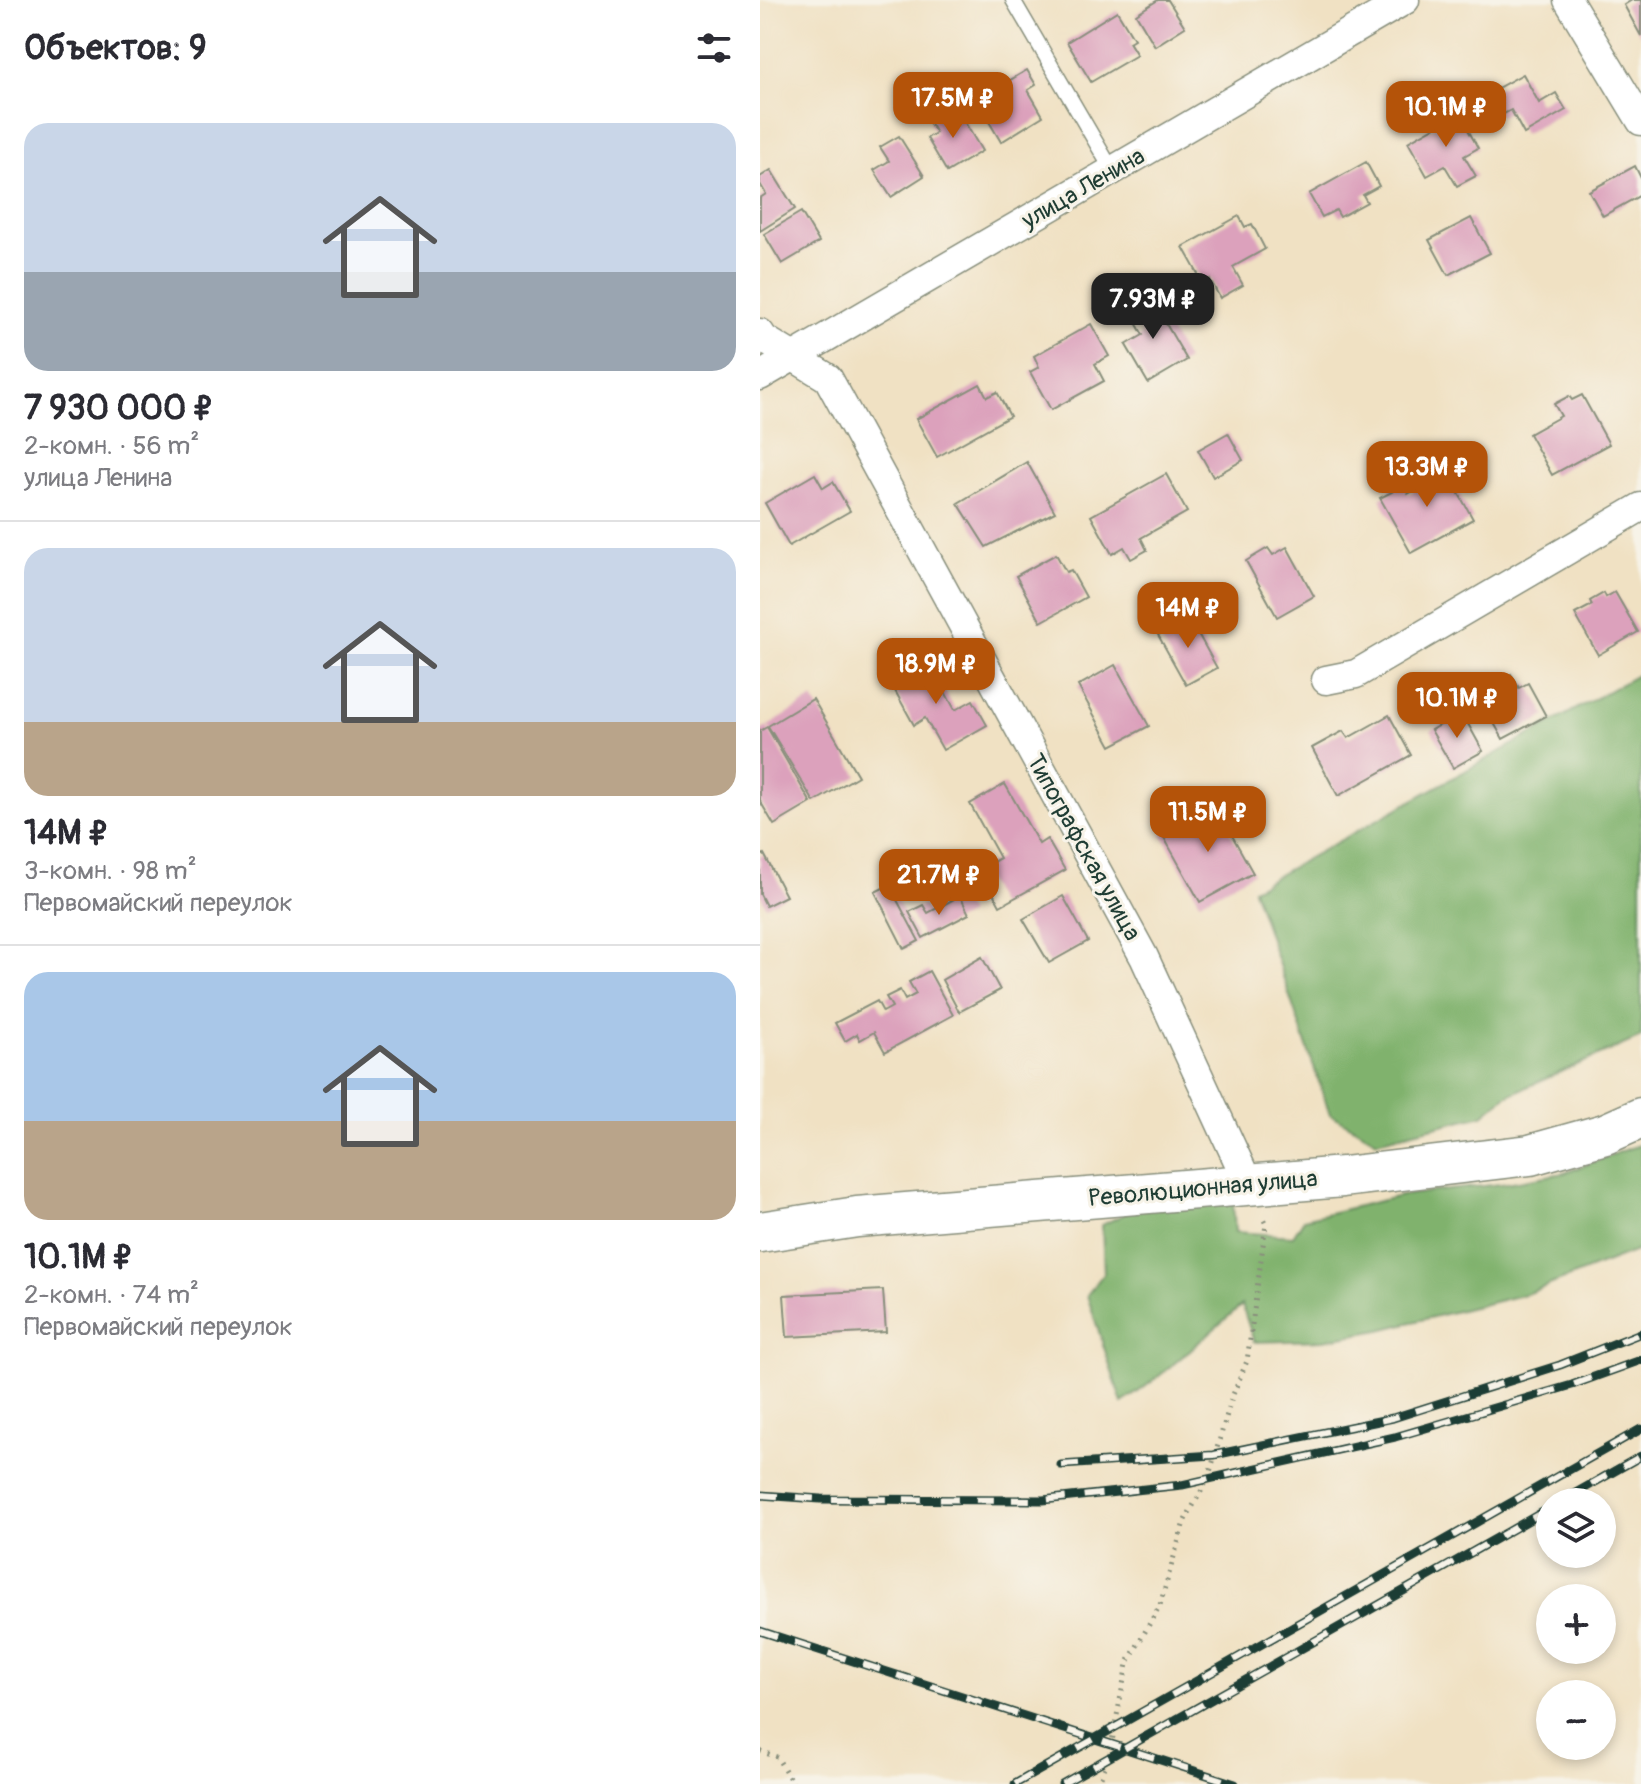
<!DOCTYPE html>
<html lang="ru">
<head>
<meta charset="utf-8">
<style>
	:root { --surface:#fff; --page:#f2f2f3; --text:#2b2b33; --muted:#7c7c81; --line:#e1e1e2; --accent:#b45309 }
	body { margin:0; font-family:Pangolin,sans-serif; background:var(--page); color:var(--text); height:100vh; display:flex; flex-direction:column; font-size:30px; white-space:nowrap }
	* { box-sizing:border-box; margin:0 }
	p { font-size:26px; color:var(--muted) }
	.icon { flex:none; width:44px; height:44px; fill:none; stroke:currentColor; stroke-width:2; stroke-linecap:round; stroke-linejoin:round }
	.map { position:relative; flex:1; overflow:hidden }
	.side { display:flex; flex-direction:column; background:var(--surface); width:760px }
	.side>* { flex:none }
	.fabs { position:absolute; left:776px; top:1488px; display:grid; gap:16px }
	.fabs a { display:grid; place-items:center; width:80px; height:80px; border-radius:50%; background:var(--surface); box-shadow:0 4px 12px #0003; font-size:40px }
	.price { position:absolute; translate:-50% -68px; padding:0 18px; border-radius:16px; background:var(--accent); color:#fff; font-size:26px; line-height:52px; filter:drop-shadow(0 2px 4px #0008) }
	.price::after { content:''; position:absolute; left:50%; top:48px; width:24px; height:18px; margin-left:-12px; background:inherit; clip-path:polygon(0 0,100% 0,50% 100%) }
	.price.on { background:#222; color:#fff }
	ul { padding:0; list-style:none }
	li { display:grid; align-content:center; gap:16px; height:424px; padding:0 24px }
	li+li { border-top:2px solid var(--line) }
	li span { display:grid; place-items:center; height:248px; border-radius:24px; color:#555 }
	li>.icon { margin-inline-start:auto }
	span .icon { width:144px; height:144px; fill:#fffc; stroke-width:1 }
	li b { font-size:34px }
	h2 { display:flex; justify-content:space-between; align-items:center; height:96px; padding:0 24px; font-size:34px }
	main { display:flex; flex:1; min-height:0 }
	.map>svg:first-child { display:block }
	.forest { fill:#80b26d; stroke:#507850; stroke-width:2 }
	.building { fill:#dca1bc }
	.lines { fill:none; stroke-linecap:round; stroke-linejoin:round }
	.lane-casing { stroke:#888f7c; stroke-width:17 }
	.street-casing { stroke:#888f7c; stroke-width:31 }
	.secondary-casing { stroke:#888f7c; stroke-width:43 }
	.path { stroke:#888f7c; stroke-width:5; stroke-dasharray:2 6; stroke-linecap:butt }
	.lane { stroke:#fff; stroke-width:14 }
	.street { stroke:#fff; stroke-width:28 }
	.secondary { stroke:#fff; stroke-width:40 }
	.rail-casing { stroke:#1f3d34; stroke-width:9 }
	.rail { stroke:#f7f3e8; stroke-width:6; stroke-dasharray:18; stroke-linecap:butt }
	.labels { text-anchor:middle; stroke-width:6; stroke-linejoin:round; paint-order:stroke }
	.street-label { font-size:24px; fill:#1f3d34; stroke:#f7f3e8 }
</style>
</head>
<body>
<main>
<section class="side">
<h2>Объектов: 9<svg class="icon" aria-label="filters" viewBox="0 0 24 24"><path d="M4 7h16M4 17h16"/><circle cx="9" cy="7" r="2"/><circle cx="15" cy="17" r="2"/></svg></h2>
<ul>
<li><span style="background:linear-gradient(#c9d6e8 60%,#9aa5b1 0)"><svg class="icon" aria-label="home" viewBox="0 0 24 24"><path d="M3 11l9-7 9 7M6 9v11h12V9"/></svg></span><div><b>7 930 000 ₽</b><p>2-комн. · 56 m²</p><p>улица Ленина</p></div></li>
<li><span style="background:linear-gradient(#c9d6e8 70%,#b9a48a 0)"><svg class="icon" aria-label="home" viewBox="0 0 24 24"><path d="M3 11l9-7 9 7M6 9v11h12V9"/></svg></span><div><b>14M ₽</b><p>3-комн. · 98 m²</p><p>Первомайский переулок</p></div></li>
<li><span style="background:linear-gradient(#a9c7e8 60%,#b9a48a 0)"><svg class="icon" aria-label="home" viewBox="0 0 24 24"><path d="M3 11l9-7 9 7M6 9v11h12V9"/></svg></span><div><b>10.1M ₽</b><p>2-комн. · 74 m²</p><p>Первомайский переулок</p></div></li>
</ul>
</section>
<div class="map">
<svg width="881" height="1784" viewBox="0 0 881 1784">
	<rect width="100%" height="100%" fill="#f7f3e8"/>
	<filter id="ink" filterUnits="userSpaceOnUse"><feTurbulence type="fractalNoise" baseFrequency=".0125" numOctaves="2"/><feDisplacementMap in="SourceGraphic" scale="16" xChannelSelector="R" yChannelSelector="G"/><feConvolveMatrix kernelMatrix="1 2 1 2 8 2 1 2 1" color-interpolation-filters="sRGB"/></filter>
	<filter id="wash" filterUnits="userSpaceOnUse"><feTurbulence type="fractalNoise" baseFrequency=".006" numOctaves="4" result="noise"/><feDisplacementMap in="SourceGraphic" scale="32" xChannelSelector="R" yChannelSelector="G"/><feGaussianBlur stdDeviation="1.8" result="paint"/><feColorMatrix in="noise" values="0 0 0 0 0 0 0 0 0 0 0 0 0 0 0 0 0 1.4 0 .05"/><feComposite in="paint" operator="in"/></filter>
	<g filter="url(#wash)">
		<rect width="100%" height="100%" fill="#f0e1c3"/>
		<g class="forest">
			<polygon points="881,673 881,1037 746,1096 723,1115 617,1141 570,1114 493,889"/>
			<path d="M881 1144V1249L766 1294 620 1330 563 1340 494 1342 482 1305C442 1338 405 1375 362 1403L327 1295 344 1273 342 1225 386 1203 473 1202 475 1232 533 1236 544 1219 645 1195 741 1184 804 1173Z"/>
		</g>
		<g id="blocks">
			<g class="building">
				<polygon points="398,0 408,0 425,27 395,46 376,14"/>
				<polygon points="872,0 881,0 881,36 864,5"/>
				<polygon points="357,11 374,39 369,42 377,55 331,82 307,42"/>
				<polygon points="267,70 276,85 268,90 283,116 241,142 220,106 246,91 242,85"/>
				<polygon points="763,74 779,103 796,93 806,110 764,134 751,110 740,116 727,94"/>
				<polygon points="195,106 222,151 187,172 167,138 176,133 169,122"/>
				<polygon points="699,113 718,148 704,156 716,176 697,186 685,166 667,176 648,142"/>
				<polygon points="139,136 164,176 131,197 114,170 129,161 120,147"/>
				<polygon points="606,162 619,186 603,195 607,202 580,217 576,210 562,217 549,194"/>
				<polygon points="875,166 881,178 881,195 843,216 829,191"/>
				<polygon points="11,170 35,209 0,231 0,198 6,194 0,184 0,177"/>
				<polygon points="41,212 59,242 22,264 4,234"/>
				<polygon points="479,216 485,227 492,224 505,249 473,267 483,285 460,298 450,279 443,283 423,247"/>
				<polygon points="711,218 730,253 688,275 669,240"/>
				<polygon points="388,293 427,360 388,383 366,345 383,335 366,305"/>
				<polygon points="331,324 349,356 335,364 344,381 291,410 270,372 279,367 274,356"/>
				<polygon points="220,384 227,397 237,392 250,416 177,457 156,419"/>
				<polygon points="822,395 849,444 792,475 769,434 801,416 794,404 809,396 812,400"/>
				<polygon points="468,433 483,460 453,477 438,450"/>
				<polygon points="267,462 295,512 226,547 198,503"/>
				<polygon points="672,465 675,469 683,465 713,519 651,553 620,498 632,492 629,488 641,481 648,494 666,484 660,472"/>
				<polygon points="55,474 63,488 73,482 90,511 29,546 5,503"/>
				<polygon points="406,474 427,512 381,538 387,550 371,559 364,547 352,554 331,516"/>
				<polygon points="527,547 554,596 517,617 486,561 508,548 513,555"/>
				<polygon points="296,554 306,572 311,570 326,597 281,622 256,576"/>
				<polygon points="855,592 878,632 838,655 815,614 832,605 830,601 844,593 846,597"/>
				<polygon points="433,615 440,627 436,630 457,668 426,685 398,635"/>
				<polygon points="167,659 195,710 213,700 227,725 183,750 165,718 154,725 129,680"/>
				<polygon points="355,665 389,726 351,746 318,686"/>
				<polygon points="751,674 759,688 768,683 786,716 743,739 717,693"/>
				<polygon points="53,699 98,776 54,802 8,726"/>
				<polygon points="702,713 723,751 693,768 671,730"/>
				<polygon points="629,715 651,755 578,796 552,748 583,731 588,738"/>
				<polygon points="7,727 51,803 14,825 0,801 0,731"/>
				<polygon points="245,784 279,844 287,839 305,870 240,906 220,869 240,858 210,804"/>
				<polygon points="455,805 493,873 440,902 402,834"/>
				<polygon points="4,854 26,896 6,906 0,894 0,856"/>
				<polygon points="129,885 159,941 144,949 115,892"/>
				<polygon points="200,896 209,914 163,938 149,912 163,905 168,913"/>
				<polygon points="303,896 328,941 289,963 263,919"/>
				<polygon points="222,957 240,990 199,1012 182,980"/>
				<polygon points="169,971 193,1015 125,1052 114,1032 100,1040 97,1034 85,1041 75,1023 117,1001 123,1012 132,1007 126,997 140,990 145,1000 156,994 149,982"/>
				<polygon points="123,1290 126,1332 27,1337 24,1295"/>
			</g>
		</g>
	</g>
	<g filter="url(#ink)">
		<use href="#blocks" fill-opacity="0" stroke="#888f7c" stroke-width="2"/>
		<g class="lines">
			<g class="lane-casing">
				<polyline id="lane" points="253,0 352,170"/>
			</g>
			<g class="street-casing">
				<g id="street">
					<polyline points="808,0 881,121"/>
					<polyline points="0,333 4,339 68,378 384,957 489,1185"/>
					<polyline points="0,376 645,0"/>
					<polyline points="566,680 596,674 881,507"/>
				</g>
			</g>
			<g class="secondary-casing">
				<polyline id="secondary" points="0,1232 97,1217 583,1177 770,1155 845,1134 881,1118"/>
			</g>
			<g class="path">
				<polyline points="0,1751 17,1757 33,1784"/>
				<polyline points="338,1784 349,1757 367,1664 400,1605 424,1522 448,1479 472,1397 487,1361 506,1224 502,1216"/>
			</g>
			<use href="#lane" class="lane"/>
			<use href="#street" class="street"/>
			<use href="#secondary" class="secondary"/>
			<g class="rail-casing">
				<g id="rail">
					<polyline points="301,1465 454,1455 633,1418 800,1365 881,1333"/>
					<polyline points="0,1495 61,1499 283,1500 422,1485 635,1437 812,1385 881,1360"/>
					<polyline points="800,1502 881,1456"/>
					<polyline points="0,1631 475,1784"/>
					<polyline points="255,1784 881,1429"/>
					<polyline points="302,1784 790,1508"/>
				</g>
			</g>
			<use href="#rail" class="rail"/>
		</g>
	</g>
	<g class="labels">
		<g class="street-label">
			<text transform="translate(323 188) rotate(-30)" y="8">улица Ленина</text>
			<text transform="translate(324 847) rotate(61)" y="8">Типографская улица</text>
			<text transform="translate(443 1188) rotate(-5)" y="8">Революционная улица</text>
		</g>
	</g>
</svg>
<div class="fabs">
<a><svg class="icon" aria-label="layers" viewBox="0 0 24 24"><path d="M12 4l9 5-9 5-9-5zM3 14l9 5 9-5"/></svg></a>
<a>+</a>
<a>−</a>
</div>
<b class="price" style="left:193px;top:140px">17.5M ₽</b>
<b class="price" style="left:686px;top:149px">10.1M ₽</b>
<b class="price on" style="left:393px;top:341px">7.93M ₽</b>
<b class="price" style="left:667px;top:509px">13.3M ₽</b>
<b class="price" style="left:428px;top:650px">14M ₽</b>
<b class="price" style="left:176px;top:706px">18.9M ₽</b>
<b class="price" style="left:697px;top:740px">10.1M ₽</b>
<b class="price" style="left:448px;top:854px">11.5M ₽</b>
<b class="price" style="left:179px;top:917px">21.7M ₽</b>
</div>
</main>
</body>
</html>
